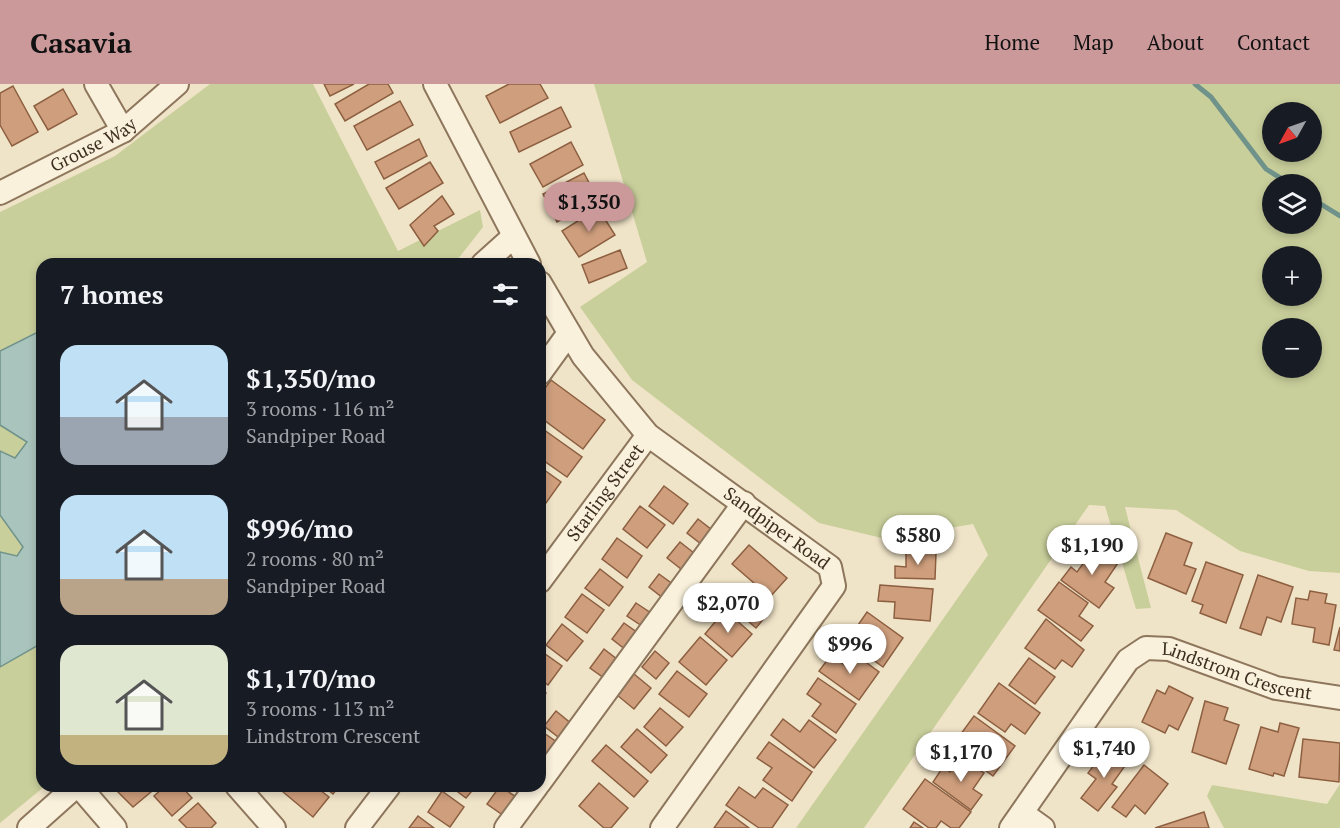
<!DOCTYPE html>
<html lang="en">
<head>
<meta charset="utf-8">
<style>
	:root { --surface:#171b24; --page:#242831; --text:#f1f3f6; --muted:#9ea1a6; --accent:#cc999b }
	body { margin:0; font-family:"PT Serif",serif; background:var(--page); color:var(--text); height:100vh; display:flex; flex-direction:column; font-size:22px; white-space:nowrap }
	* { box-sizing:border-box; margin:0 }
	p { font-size:20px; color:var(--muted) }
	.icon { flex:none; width:33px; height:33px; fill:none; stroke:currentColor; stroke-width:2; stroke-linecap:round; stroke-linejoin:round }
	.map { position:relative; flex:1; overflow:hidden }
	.side { position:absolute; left:36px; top:174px; width:510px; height:534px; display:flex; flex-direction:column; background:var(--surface); border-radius:18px; box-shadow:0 3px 9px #0003 }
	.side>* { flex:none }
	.needle { width:39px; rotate:230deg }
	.controls { position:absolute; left:1262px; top:18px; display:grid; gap:12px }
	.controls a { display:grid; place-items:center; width:60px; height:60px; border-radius:50%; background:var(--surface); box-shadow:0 3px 9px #0003; font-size:30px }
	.price { position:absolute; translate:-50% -51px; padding:0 14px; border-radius:21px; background:#fff; color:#222; font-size:20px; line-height:39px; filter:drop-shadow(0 2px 3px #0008) }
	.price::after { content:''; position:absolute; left:50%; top:36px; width:18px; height:14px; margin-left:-9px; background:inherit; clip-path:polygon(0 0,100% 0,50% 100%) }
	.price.on { background:var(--accent); color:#111 }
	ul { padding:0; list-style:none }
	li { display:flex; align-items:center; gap:18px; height:150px; padding:0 24px }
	li span { display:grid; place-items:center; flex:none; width:168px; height:120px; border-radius:18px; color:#555 }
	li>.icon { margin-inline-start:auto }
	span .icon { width:72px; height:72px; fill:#fffc; stroke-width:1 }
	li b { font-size:26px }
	h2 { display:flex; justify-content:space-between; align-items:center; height:72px; padding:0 24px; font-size:26px }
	header { display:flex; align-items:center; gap:36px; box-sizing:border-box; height:84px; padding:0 30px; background:var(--accent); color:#111 }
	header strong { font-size:28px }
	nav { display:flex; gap:33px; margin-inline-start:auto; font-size:21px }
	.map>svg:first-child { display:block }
	.green { fill:#c9cf9b; fill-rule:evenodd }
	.water { fill:#a9c4bc; stroke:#6f938a; stroke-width:1.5 }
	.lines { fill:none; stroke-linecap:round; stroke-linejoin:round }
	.stream { stroke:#6f938a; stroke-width:5 }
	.building { fill:#cf9f7d; stroke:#8d5f41; stroke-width:1.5 }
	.minor-casing { stroke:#8d765c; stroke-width:26 }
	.minor { stroke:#faf1dc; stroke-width:22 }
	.labels { text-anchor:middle; stroke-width:6; stroke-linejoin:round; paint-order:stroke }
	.street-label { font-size:18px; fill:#3d2e20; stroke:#f7eed8 }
</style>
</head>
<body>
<header>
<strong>Casavia</strong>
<nav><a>Home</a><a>Map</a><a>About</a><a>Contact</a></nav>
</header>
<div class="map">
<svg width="1340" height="744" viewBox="0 0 1340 744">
	<rect width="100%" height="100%" fill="#f0e4c8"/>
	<g class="green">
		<polygon points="210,0 313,0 398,167 480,126 483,143 454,180 42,180 42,702 45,702 0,739 0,128 115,72"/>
		<path d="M594 0H1340V489L1309 487 1240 467 1176 426 1125 423 1151 524 1136 525 1105 422 1089 421 864 744H796L988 471 973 440 886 455 819 439 632 296 580 223 647 178ZM1272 28H1311V68H1272ZM1272 100H1311V140H1272ZM1311 172V212H1272V172ZM1272 244H1311V284H1272Z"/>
		<polygon points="1340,700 1340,744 1224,744 1207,712 1212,701 1327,720"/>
	</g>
	<polygon class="water" points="42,246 42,559 0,583 0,468 17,472 23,463 0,431 0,367 15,374 27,358 0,341 0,267"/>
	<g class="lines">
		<g class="stream">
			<polyline points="1195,0 1211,13 1266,85 1290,100"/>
			<polyline points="1311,114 1340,132"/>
		</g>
	</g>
	<g class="building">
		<polygon points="324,0 354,0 330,12"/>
		<polygon points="369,0 388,0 393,9 345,37 335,20"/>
		<polygon points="509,0 540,0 548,14 500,39 486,12"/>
		<polygon points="13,2 38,48 12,62 0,41 0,9"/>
		<polygon points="63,5 77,30 48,46 34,22"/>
		<polygon points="400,17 413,41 367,66 354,42"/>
		<polygon points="561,23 571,43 519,68 510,48"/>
		<polygon points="419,55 427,72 384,95 375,78"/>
		<polygon points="571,58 583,81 543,103 530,80"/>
		<polygon points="430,78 443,99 399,125 386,104"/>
		<polygon points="584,89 598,116 557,138 543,110"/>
		<polygon points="442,112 454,130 434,142 438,147 424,162 410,141"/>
		<polygon points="598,124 615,151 579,173 562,147"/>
		<polygon points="620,166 627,184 589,199 582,181"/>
		<polygon points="551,296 605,336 583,365 540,333 540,311"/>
		<polygon points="540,343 582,373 567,393 540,374"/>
		<polygon points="540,383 561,398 546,419 540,414"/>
		<polygon points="664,402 688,420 673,440 649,422"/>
		<polygon points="640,422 665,441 647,464 623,445"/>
		<polygon points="698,435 712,446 701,460 687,449"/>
		<polygon points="1166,449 1192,459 1184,481 1196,485 1186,510 1148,494"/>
		<polygon points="617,454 642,472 627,494 602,475"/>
		<polygon points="680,458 694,469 681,485 667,474"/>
		<polygon points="1091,459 1118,479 1105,498 1114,504 1099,524 1061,496 1071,483 1077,488 1085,477 1080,473"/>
		<polygon points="749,461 787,494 770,513 732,480"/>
		<polygon points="906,468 936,469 935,495 895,494 895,482 906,483"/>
		<polygon points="1206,478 1243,491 1226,539 1200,529 1203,521 1192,517"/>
		<polygon points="600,485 623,503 609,522 585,504"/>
		<polygon points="659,490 674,501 663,514 649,503"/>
		<polygon points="1258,491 1293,503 1281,538 1267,533 1261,551 1240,544"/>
		<polygon points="1059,498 1088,519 1079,532 1093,542 1081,557 1038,526"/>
		<polygon points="880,501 933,505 930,537 894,534 895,518 878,517"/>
		<polygon points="748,506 771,526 756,544 733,524"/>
		<polygon points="1310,507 1327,510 1325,519 1336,521 1329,561 1313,558 1315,544 1292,540 1296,514 1308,516"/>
		<polygon points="582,510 604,526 587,549 565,533"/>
		<polygon points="636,519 651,529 642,542 627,532"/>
		<polygon points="725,526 752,550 732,573 705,550"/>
		<polygon points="867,528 903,554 883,583 847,557"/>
		<polygon points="1046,535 1084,566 1072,583 1062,576 1055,585 1025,564"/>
		<polygon points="624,539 638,549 626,566 612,555"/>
		<polygon points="562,540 583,557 567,577 546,561"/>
		<polygon points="1340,543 1340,567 1334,566"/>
		<polygon points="700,553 727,576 706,601 679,578"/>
		<polygon points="604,565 618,576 604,594 590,584"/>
		<polygon points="541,567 562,582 548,601 540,595"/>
		<polygon points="655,567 669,579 656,595 642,583"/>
		<polygon points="831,571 847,583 856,571 879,588 859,616 819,587"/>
		<polygon points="1029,574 1055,593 1035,620 1009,601"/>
		<polygon points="677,587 707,610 689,633 659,610"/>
		<polygon points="634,590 651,604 634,625 617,611"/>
		<polygon points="818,594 856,620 836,649 812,632 821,620 807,610"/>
		<polygon points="999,599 1040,629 1025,650 1011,640 1005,648 978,629"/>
		<polygon points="1169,602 1193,614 1178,646 1169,641 1165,649 1142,638 1157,606 1165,610"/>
		<polygon points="540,604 546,609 540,616"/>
		<polygon points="1205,617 1228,624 1224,636 1239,641 1226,680 1192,668"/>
		<polygon points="660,624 683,643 666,662 644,643"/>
		<polygon points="556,627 573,641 562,656 544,642"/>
		<polygon points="974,632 1015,662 993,692 952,662"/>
		<polygon points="783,635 800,648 809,636 836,656 814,684 771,651"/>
		<polygon points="1280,639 1299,644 1284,692 1274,689 1273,692 1249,685 1261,643 1278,648"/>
		<polygon points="637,645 667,671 651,689 621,663"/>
		<polygon points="544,649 558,659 546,677 540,673 540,655"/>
		<polygon points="1303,655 1340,659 1339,698 1299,693"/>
		<polygon points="769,658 812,688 792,717 763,696 772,684 757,674"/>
		<polygon points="606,661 648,697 634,713 592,677"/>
		<polygon points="1107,664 1127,679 1112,700 1117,703 1098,727 1081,714 1096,695 1088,689"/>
		<polygon points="961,673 984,689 973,705 982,711 971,726 933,698 943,683 950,688"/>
		<polygon points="1144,681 1168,700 1145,730 1135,721 1126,733 1112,723"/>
		<polygon points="925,695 971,728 959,744 951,744 941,737 936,744 929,744 903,725"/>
		<polygon points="599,699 628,724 611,744 604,744 579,722"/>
		<polygon points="118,702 158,702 133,723 115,705"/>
		<polygon points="165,702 181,702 192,714 172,732 154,712"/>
		<polygon points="276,702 315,702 329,713 313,733"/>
		<polygon points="323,702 339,702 333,710"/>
		<polygon points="450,702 476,702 466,714"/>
		<polygon points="500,702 519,715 507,734 487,720"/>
		<polygon points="509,702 528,702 522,711"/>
		<polygon points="739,703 755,714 763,704 788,721 772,744 759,744 726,721"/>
		<polygon points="442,707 464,723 450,743 428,728"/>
		<polygon points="198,719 216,739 211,744 187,744 179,736"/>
		<polygon points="726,727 749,744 714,744"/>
		<polygon points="1204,728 1209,744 1155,744"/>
		<polygon points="418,732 434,744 409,744"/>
		<polygon points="914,738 923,744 910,744"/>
	</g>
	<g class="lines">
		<g class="minor-casing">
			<g id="minor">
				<polyline points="96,0 123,47"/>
				<polyline points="435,0 529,180"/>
				<path id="s1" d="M0 109 123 47 177 0"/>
				<polyline points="483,180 513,153"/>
				<path id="s2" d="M540 199 583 272 648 351 830 483 834 502 662 744"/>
				<polyline points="540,289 569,249"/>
				<path id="s3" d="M540 497 648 351"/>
				<polyline points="540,698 744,419"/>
				<polyline points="79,702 115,744"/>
				<polyline points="237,702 274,744"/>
				<polyline points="1022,729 1043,744"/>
				<polyline points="29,744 76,702"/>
				<polyline points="357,744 389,702"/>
				<polyline points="506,744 537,702"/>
				<path id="s4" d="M1011 744 1128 576 1146 564 1169 565 1276 604 1340 614"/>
			</g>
		</g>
		<use href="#minor" class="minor"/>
	</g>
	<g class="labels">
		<g class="street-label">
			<text dy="6" stroke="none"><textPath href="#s1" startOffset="105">Grouse Way</textPath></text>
			<text dy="6" stroke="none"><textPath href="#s3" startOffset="110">Starling Street</textPath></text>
			<text dy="6" stroke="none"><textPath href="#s2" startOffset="346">Sandpiper Road</textPath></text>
			<text dy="6" stroke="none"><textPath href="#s4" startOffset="321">Lindstrom Crescent</textPath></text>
		</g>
	</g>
</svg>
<div class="controls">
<a><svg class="needle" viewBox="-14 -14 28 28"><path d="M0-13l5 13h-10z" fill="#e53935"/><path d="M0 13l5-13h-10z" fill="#9ea1a6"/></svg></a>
<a><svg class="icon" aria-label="layers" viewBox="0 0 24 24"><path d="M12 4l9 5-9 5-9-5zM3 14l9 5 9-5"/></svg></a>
<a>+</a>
<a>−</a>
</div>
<b class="price on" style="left:589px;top:149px">$1,350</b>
<b class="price" style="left:918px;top:482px">$580</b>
<b class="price" style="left:1092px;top:492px">$1,190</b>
<b class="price" style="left:728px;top:550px">$2,070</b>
<b class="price" style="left:850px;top:591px">$996</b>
<b class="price" style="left:1104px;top:695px">$1,740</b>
<b class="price" style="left:961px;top:699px">$1,170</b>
<section class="side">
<h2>7 homes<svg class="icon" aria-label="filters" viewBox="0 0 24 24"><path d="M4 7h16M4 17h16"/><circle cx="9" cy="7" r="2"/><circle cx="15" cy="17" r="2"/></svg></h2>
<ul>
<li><span style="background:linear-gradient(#bfe0f5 60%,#9aa5b1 0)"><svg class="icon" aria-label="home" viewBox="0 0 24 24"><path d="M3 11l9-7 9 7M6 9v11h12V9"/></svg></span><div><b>$1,350/mo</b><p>3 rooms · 116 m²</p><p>Sandpiper Road</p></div></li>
<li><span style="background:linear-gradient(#bfe0f5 70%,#b9a48a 0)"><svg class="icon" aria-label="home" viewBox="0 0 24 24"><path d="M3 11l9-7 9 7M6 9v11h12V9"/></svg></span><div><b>$996/mo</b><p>2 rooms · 80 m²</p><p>Sandpiper Road</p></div></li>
<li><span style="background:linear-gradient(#dfe7d0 75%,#c2b280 0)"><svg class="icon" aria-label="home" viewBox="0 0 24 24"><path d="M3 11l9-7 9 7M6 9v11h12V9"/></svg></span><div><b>$1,170/mo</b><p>3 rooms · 113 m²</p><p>Lindstrom Crescent</p></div></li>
</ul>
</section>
</div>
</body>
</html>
